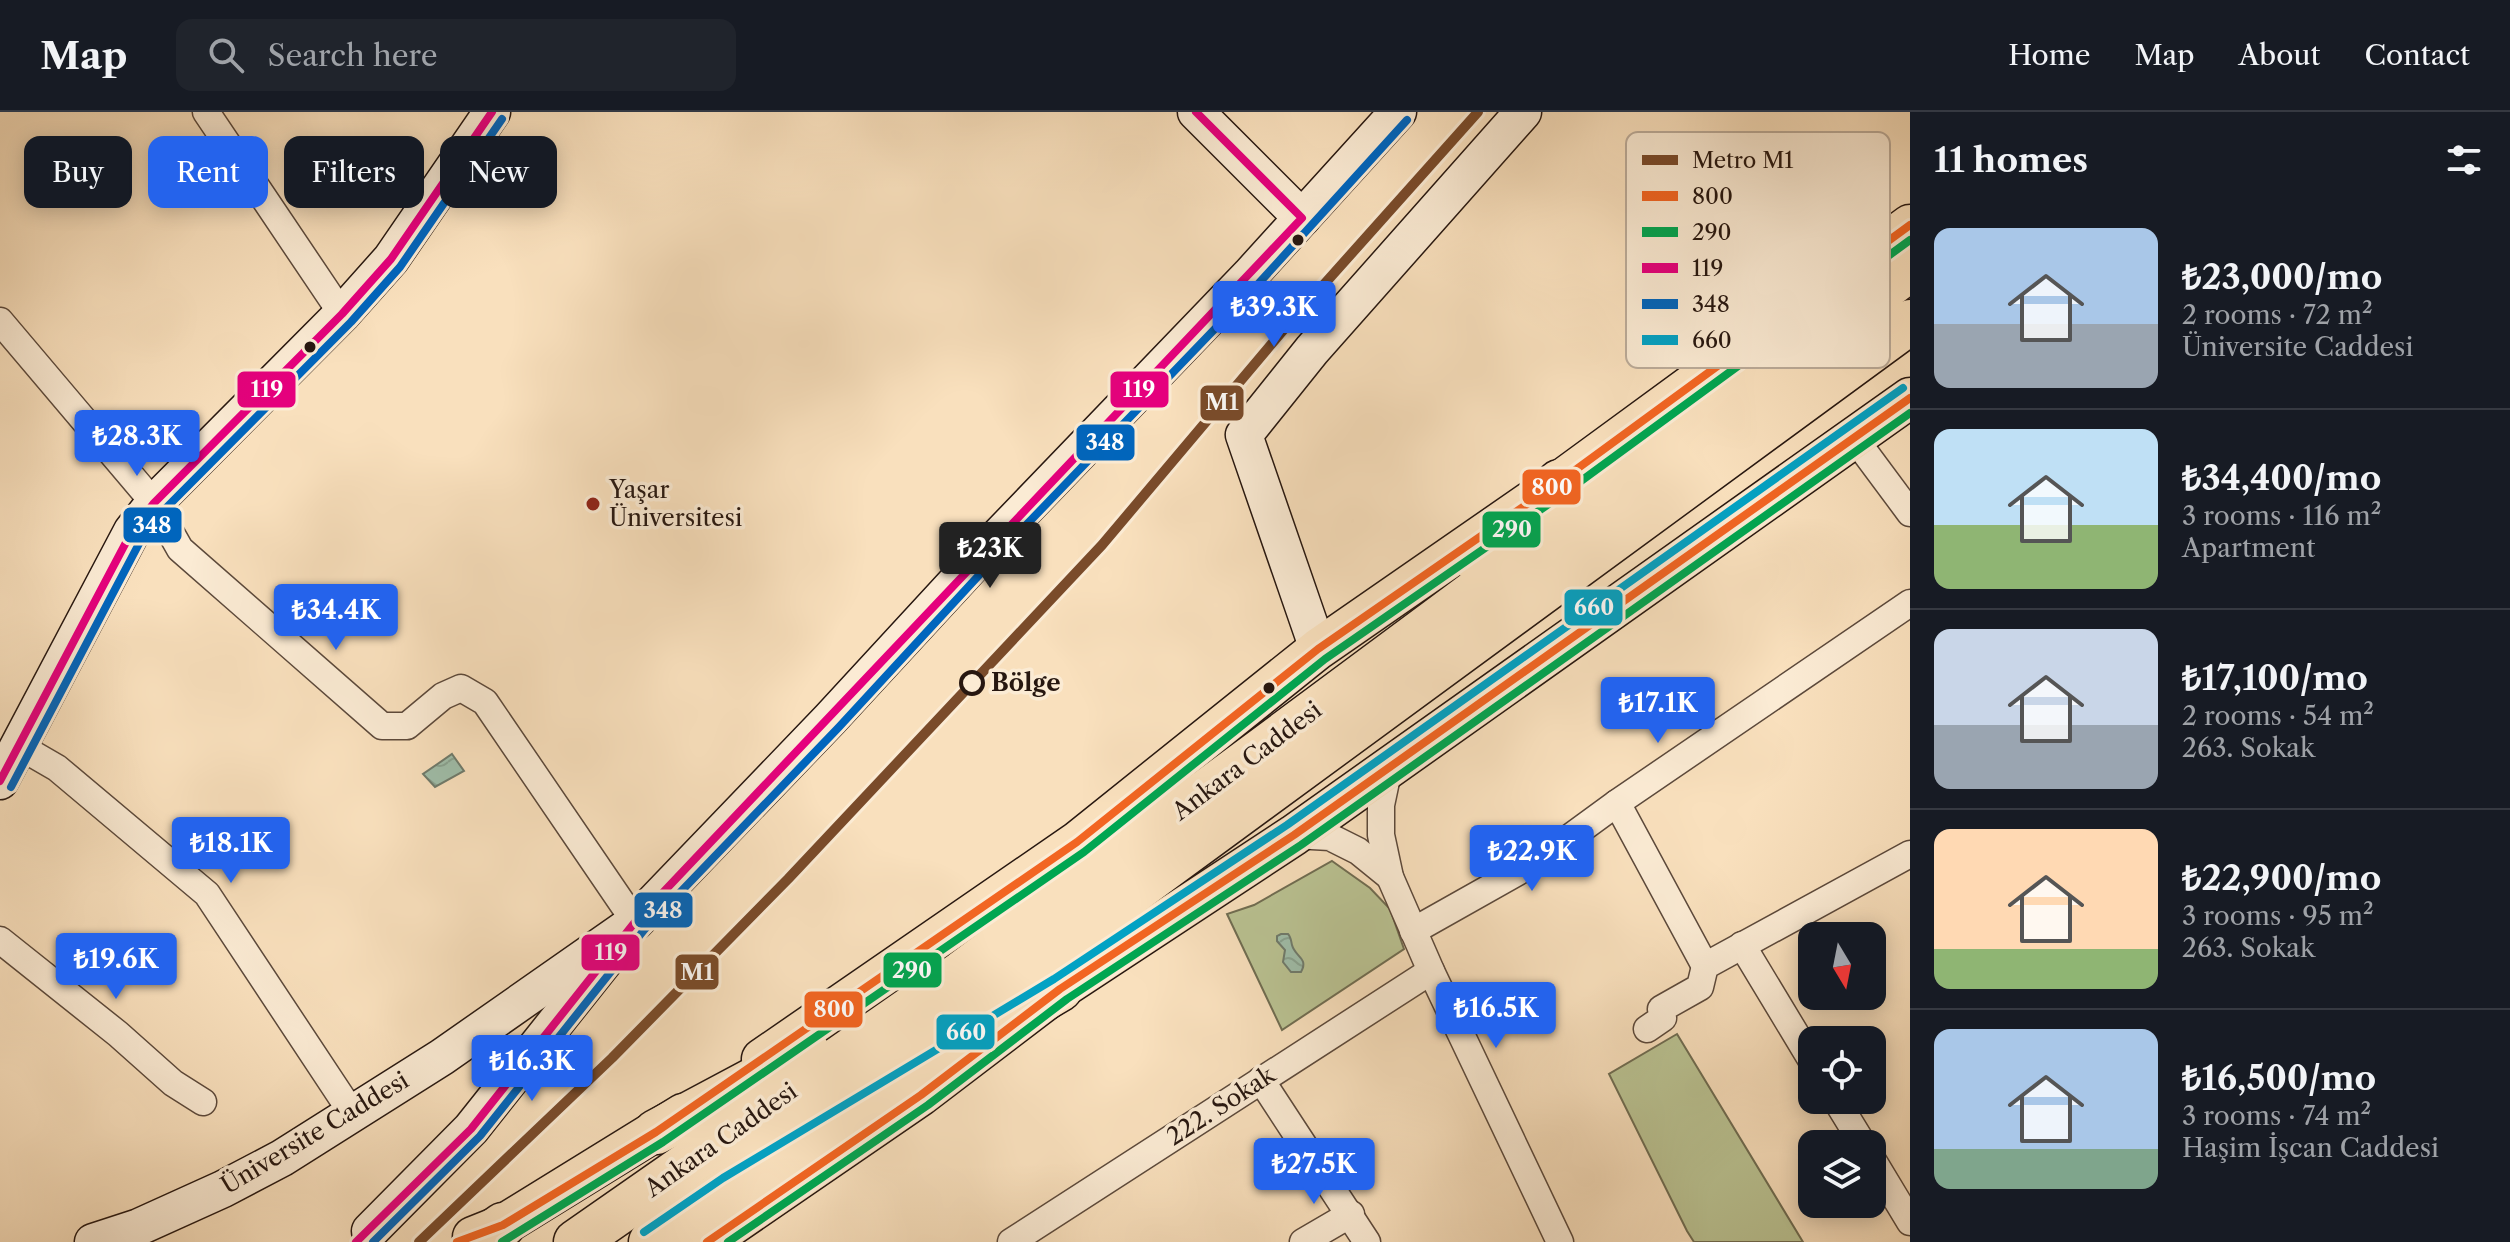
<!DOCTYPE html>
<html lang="en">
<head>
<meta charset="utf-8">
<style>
	:root { --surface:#171b24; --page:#20242c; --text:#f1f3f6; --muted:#9ea1a6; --line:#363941; --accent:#2563eb }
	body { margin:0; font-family:"Libre Caslon Text",serif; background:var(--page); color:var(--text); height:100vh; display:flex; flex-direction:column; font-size:30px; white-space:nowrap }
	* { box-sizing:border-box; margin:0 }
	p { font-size:26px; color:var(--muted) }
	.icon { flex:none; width:44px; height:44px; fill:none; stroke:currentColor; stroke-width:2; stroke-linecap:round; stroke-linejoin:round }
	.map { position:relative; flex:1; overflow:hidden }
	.sheet { display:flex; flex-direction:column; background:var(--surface); width:600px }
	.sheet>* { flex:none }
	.hud { position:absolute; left:24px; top:24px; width:760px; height:72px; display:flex; gap:16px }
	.needle { width:52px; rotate:170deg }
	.tools { position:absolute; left:1798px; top:810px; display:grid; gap:16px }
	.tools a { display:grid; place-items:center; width:88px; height:88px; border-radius:16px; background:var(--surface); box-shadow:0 4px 20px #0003; font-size:40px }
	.price { position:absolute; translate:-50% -68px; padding:0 18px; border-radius:8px; background:var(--accent); color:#fff; font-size:26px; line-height:52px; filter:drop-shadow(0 2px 4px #0008) }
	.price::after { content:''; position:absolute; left:50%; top:48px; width:24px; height:18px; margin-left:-12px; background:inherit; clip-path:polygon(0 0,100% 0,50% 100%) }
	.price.current { background:#222; color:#fff }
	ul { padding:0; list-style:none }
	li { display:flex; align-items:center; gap:24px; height:200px; padding:0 24px }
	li+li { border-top:2px solid var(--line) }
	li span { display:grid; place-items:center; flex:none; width:224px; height:160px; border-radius:16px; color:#555 }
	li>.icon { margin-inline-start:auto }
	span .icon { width:96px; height:96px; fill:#fffc; stroke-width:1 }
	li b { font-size:34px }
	h2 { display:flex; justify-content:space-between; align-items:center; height:96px; padding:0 24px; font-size:34px }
	.chip { padding:0 28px; border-radius:16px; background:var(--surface); box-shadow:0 4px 20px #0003; font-size:28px; line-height:72px }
	.chip.current { background:var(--accent); color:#fff }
	header { display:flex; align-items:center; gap:48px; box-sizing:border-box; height:112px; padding:0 40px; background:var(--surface); border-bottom:2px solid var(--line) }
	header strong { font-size:38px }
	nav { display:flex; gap:44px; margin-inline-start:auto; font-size:28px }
	.search { width:560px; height:72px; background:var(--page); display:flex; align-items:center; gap:20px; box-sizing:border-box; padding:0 28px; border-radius:16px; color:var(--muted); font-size:30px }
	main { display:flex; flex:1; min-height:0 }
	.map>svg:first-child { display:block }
	.park { fill:#bac393; stroke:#706d52; stroke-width:2 }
	.water { fill:url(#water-waves); stroke:#6f7b6c; stroke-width:2 }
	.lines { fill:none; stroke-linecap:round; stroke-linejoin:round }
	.street-casing { stroke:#5c493b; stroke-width:29 }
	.secondary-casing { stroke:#271710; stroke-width:39 }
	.primary-casing { stroke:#271710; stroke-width:43 }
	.highway-casing { stroke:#271710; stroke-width:47 }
	.street { stroke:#fbebd4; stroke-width:26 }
	.secondary { stroke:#fbebd4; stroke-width:36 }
	.primary { stroke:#f9e0bd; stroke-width:40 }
	.highway { stroke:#f9e0bd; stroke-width:44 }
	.bus-1-casing { stroke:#fbebd4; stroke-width:14 }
	.bus-2-casing { stroke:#fbebd4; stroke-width:14 }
	.bus-3-casing { stroke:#fbebd4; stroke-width:14 }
	.bus-4-casing { stroke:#fbebd4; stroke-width:14 }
	.bus-5-casing { stroke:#fbebd4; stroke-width:14 }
	.bus-1 { stroke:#f26522; stroke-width:8 }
	.bus-2 { stroke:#00a651; stroke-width:8 }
	.bus-3 { stroke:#e5007d; stroke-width:8 }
	.bus-4 { stroke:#0065bd; stroke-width:8 }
	.bus-5 { stroke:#02a2c4; stroke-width:8 }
	.metro-1-casing { stroke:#fbebd4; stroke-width:16 }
	.metro-1 { stroke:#7a4b2a; stroke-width:10 }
	.bus-dot { fill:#271710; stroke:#fbebd4; stroke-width:3 }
	.poi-dot { fill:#8f2418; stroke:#fbebd4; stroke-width:3 }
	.stop-dot { fill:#fbebd4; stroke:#271710; stroke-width:4 }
	.labels { text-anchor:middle; stroke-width:7; stroke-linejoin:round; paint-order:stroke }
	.poi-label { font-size:24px; fill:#271710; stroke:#fbebd4; text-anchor:start }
	.stop-label { font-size:24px; font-weight:bold; fill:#271710; stroke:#fbebd4; text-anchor:start }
	.street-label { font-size:24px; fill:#271710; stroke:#fbebd4 }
	.key { fill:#fbebd4; stroke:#bbab99; stroke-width:2 }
	.key-label { font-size:22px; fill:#271710 }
	.line-badge { stroke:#fbebd4; stroke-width:3 }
	.badge-label { font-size:22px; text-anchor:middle; font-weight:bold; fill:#fff }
</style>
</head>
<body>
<header>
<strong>Map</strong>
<div class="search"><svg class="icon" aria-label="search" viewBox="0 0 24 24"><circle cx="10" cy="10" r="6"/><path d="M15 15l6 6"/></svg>Search here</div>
<nav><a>Home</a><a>Map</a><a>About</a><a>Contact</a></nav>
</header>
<main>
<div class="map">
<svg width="1910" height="1130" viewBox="0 0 1910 1130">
	<defs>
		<pattern id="water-waves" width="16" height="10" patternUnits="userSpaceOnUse" patternTransform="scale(2)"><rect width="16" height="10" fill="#9fbeaa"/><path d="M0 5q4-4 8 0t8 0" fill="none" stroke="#89a391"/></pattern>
	</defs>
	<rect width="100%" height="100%" fill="#f9e0bd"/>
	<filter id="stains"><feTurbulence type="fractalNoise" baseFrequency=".0025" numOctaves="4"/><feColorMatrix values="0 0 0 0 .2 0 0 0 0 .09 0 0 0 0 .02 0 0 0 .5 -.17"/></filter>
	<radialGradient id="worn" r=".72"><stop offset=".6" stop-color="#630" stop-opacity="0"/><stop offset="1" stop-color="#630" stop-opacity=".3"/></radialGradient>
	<g class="park">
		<polygon points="1332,749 1370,776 1390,797 1404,837 1282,918 1227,802 1254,793"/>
		<polygon points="1677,922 1803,1130 1694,1130 1687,1119 1609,962"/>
	</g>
	<g class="water">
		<polygon points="452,642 464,659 435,675 423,662"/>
		<path d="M1281 822H1288C1291 825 1291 829 1292 833 1295 845 1309 846 1301 860H1291L1283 850 1285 838 1277 829V824Z"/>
	</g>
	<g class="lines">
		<g class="street-casing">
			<g id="street">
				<polyline points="206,0 342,202"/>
				<polyline points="0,209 154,391 180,437 382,614 407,614 443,584 461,576 485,590 635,810"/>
				<polyline points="1855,327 1910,401"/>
				<polyline points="19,634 57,656 207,782 352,1001"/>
				<polyline points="1389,655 1381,693 1381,723 1390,765 1431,859 1560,1130"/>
				<polyline points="1294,723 1330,725 1358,739 1390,765"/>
				<polyline points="1413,819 1539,748 1617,691"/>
				<polyline points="0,828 118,922 173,971 203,990"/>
				<polyline points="1742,833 1812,949"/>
				<polyline points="1705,854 1617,691 1910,491"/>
				<polyline points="1647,917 1663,906 1661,897 1700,875 1705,854 1910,742"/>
				<polyline points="1261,968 1367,1130"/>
				<polyline points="1836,988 1863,1032"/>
				<polyline points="1872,1047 1910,1110"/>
				<polyline points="1011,1130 1431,859"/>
				<polyline points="1303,1130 1351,1102"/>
			</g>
		</g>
		<g class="secondary-casing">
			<g id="secondary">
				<polyline points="1196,0 1302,106"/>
				<polyline points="1318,537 1244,323 1312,238 1523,0"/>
				<polyline points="0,669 132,419 154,391 342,202 391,147 492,0"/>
				<polyline points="370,1119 471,1017 614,837"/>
				<polyline points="93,1130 139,1115 223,1077 282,1046 442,945 635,810 830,607 996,427 1250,163 1398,0"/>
			</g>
		</g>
		<g class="primary-casing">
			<g id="primary">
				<polyline points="762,947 1077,730 1318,537 1559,370 1910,113"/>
				<polyline points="473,1125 503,1113 683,1002"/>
				<polyline points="707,1130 921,983 1060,877 1294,723 1910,286"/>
			</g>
		</g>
		<g class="highway-casing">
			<g id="highway">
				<polyline points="1476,448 1559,370"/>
				<polyline points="971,930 1060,877"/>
				<polyline points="656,1020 778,955 806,937"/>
				<polyline points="479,1130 503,1113"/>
				<polyline points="576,1130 962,861 1910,157"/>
				<polyline points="651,1130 729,1076 1910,210"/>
			</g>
		</g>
		<use href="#street" class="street"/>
		<use href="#secondary" class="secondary"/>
		<use href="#primary" class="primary"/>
		<use href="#highway" class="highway"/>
		<g class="bus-1-casing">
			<g id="bus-1">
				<polyline points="457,1130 503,1113 656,1020 1077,730 1318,537 1559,370 1910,113"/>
				<polyline points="707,1130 921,983 1060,877 1294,723 1910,286"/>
			</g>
		</g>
		<g class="bus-2-casing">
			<g id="bus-2">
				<polyline points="502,1130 663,1030 1084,740 1325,547 1566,380 1910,128"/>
				<polyline points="728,1130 928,993 1067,887 1301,733 1910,301"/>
			</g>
		</g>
		<g class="bus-3-casing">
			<g id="bus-3">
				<polyline points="0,669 132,419 154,391 342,202 391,147 492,0"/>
				<polyline points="356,1130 471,1017 635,810 1302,106 1196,0"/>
			</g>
		</g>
		<g class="bus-4-casing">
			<g id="bus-4">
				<polyline points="11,675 142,426 163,399 351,210 400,155 502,7"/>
				<polyline points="373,1130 480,1024 644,818 839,615 1005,435 1259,171 1407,8"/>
			</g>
		</g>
		<g class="bus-5-casing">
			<polyline id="bus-5" points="644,1120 723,1066 1054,867 1287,713 1903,276"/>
		</g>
		<use href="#bus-1" class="bus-1"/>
		<use href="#bus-2" class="bus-2"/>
		<use href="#bus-3" class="bus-3"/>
		<use href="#bus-4" class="bus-4"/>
		<use href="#bus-5" class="bus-5"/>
		<g class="metro-1-casing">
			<polyline id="metro-1" points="419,1130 612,946 788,767 1102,433 1285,216 1478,0"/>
		</g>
		<use href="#metro-1" class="metro-1"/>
	</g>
	<g class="bus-dot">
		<circle cx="1298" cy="128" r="7"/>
		<circle cx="310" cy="235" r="7"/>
		<circle cx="1269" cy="576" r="7"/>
	</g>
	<circle class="poi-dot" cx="593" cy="392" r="8"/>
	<circle class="stop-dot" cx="972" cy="571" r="11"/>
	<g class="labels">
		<g class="poi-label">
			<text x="609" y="386">Yaşar<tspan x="609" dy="28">Üniversitesi</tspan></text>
		</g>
		<g class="stop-label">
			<text x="991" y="579">Bölge</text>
		</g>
		<g class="street-label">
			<text transform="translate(1247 649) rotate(-37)" y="8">Ankara Caddesi</text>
			<text transform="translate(1221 994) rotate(-33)" y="8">222. Sokak</text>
			<text transform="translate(315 1021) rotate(-31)" y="8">Üniversite Caddesi</text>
			<text transform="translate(721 1028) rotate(-35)" y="8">Ankara Caddesi</text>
		</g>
	</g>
	<rect x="1626" y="20" width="264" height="236" rx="12" class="key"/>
	<rect x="1642" y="43" width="36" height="10" fill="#7a4b2a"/>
	<rect x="1642" y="79" width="36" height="10" fill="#f26522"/>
	<rect x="1642" y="115" width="36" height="10" fill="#00a651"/>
	<rect x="1642" y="151" width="36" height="10" fill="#e5007d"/>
	<rect x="1642" y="187" width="36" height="10" fill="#0065bd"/>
	<rect x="1642" y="223" width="36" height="10" fill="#02a2c4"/>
	<g class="key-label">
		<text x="1692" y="56">Metro M1</text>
		<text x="1692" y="92">800</text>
		<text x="1692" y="128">290</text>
		<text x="1692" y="164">119</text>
		<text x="1692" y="200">348</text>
		<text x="1692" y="236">660</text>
	</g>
	<g class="line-badge">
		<rect x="236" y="258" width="61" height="39" rx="8" fill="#e5007d"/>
		<rect x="1109" y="258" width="61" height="39" rx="8" fill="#e5007d"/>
		<rect x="1199" y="272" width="46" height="38" rx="8" fill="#7a4b2a"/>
		<rect x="1075" y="311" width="61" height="39" rx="8" fill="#0065bd"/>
		<rect x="1521" y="356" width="61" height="38" rx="8" fill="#f26522"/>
		<rect x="122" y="394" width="61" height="38" rx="8" fill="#0065bd"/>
		<rect x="1481" y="398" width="61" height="39" rx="8" fill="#00a651"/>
		<rect x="1563" y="476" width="61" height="39" rx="8" fill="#02a2c4"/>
		<rect x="633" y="779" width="61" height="38" rx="8" fill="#0065bd"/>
		<rect x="580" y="821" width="61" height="39" rx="8" fill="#e5007d"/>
		<rect x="882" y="839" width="61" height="38" rx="8" fill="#00a651"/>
		<rect x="674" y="841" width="46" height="38" rx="8" fill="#7a4b2a"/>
		<rect x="803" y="878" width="61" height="39" rx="8" fill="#f26522"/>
		<rect x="935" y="901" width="61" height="38" rx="8" fill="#02a2c4"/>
	</g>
	<g class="badge-label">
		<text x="267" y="285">119</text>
		<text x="1139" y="285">119</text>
		<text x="1222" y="298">M1</text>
		<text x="1105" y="338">348</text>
		<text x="1552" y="383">800</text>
		<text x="152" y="421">348</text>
		<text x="1512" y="425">290</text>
		<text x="1594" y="503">660</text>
		<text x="663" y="806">348</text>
		<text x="611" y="848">119</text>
		<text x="912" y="866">290</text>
		<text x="697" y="868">M1</text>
		<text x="834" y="905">800</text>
		<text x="966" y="928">660</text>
	</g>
	<rect width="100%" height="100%" filter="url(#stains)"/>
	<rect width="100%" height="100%" fill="url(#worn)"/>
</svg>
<div class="tools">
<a><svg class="needle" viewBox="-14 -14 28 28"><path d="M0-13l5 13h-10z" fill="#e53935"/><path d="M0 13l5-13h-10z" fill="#9ea1a6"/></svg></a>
<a><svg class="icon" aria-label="locate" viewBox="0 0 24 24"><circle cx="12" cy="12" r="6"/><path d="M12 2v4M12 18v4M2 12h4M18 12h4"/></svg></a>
<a><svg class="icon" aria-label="layers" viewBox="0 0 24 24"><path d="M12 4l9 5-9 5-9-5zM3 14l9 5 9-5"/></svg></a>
</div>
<b class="price" style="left:1274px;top:237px">₺39.3K</b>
<b class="price" style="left:137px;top:366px">₺28.3K</b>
<b class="price current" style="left:990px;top:478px">₺23K</b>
<b class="price" style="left:336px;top:540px">₺34.4K</b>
<b class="price" style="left:1658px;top:633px">₺17.1K</b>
<b class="price" style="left:231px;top:773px">₺18.1K</b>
<b class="price" style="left:1532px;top:781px">₺22.9K</b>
<b class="price" style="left:116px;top:889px">₺19.6K</b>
<b class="price" style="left:1496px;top:938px">₺16.5K</b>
<b class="price" style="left:532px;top:991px">₺16.3K</b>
<b class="price" style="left:1314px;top:1094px">₺27.5K</b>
<div class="hud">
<a class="chip">Buy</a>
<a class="chip current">Rent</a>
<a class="chip">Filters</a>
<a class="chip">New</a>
</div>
</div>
<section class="sheet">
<h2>11 homes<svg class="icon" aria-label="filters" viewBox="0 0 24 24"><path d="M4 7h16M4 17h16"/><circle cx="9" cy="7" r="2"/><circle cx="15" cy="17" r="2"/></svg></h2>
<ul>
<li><span style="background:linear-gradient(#a9c7e8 60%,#9aa5b1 0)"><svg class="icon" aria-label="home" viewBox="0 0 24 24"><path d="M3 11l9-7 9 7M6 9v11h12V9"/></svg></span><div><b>₺23,000/mo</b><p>2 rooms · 72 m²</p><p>Üniversite Caddesi</p></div></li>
<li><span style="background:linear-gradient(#bfe0f5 60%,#8fb573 0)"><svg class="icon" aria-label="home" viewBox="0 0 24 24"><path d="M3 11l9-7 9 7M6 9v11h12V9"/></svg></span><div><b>₺34,400/mo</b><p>3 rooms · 116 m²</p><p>Apartment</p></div></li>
<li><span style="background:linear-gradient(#c9d6e8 60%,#9aa5b1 0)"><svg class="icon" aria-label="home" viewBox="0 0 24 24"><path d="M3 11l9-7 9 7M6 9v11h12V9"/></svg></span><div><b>₺17,100/mo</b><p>2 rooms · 54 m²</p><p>263. Sokak</p></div></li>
<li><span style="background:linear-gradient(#ffd9b3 75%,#8fb573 0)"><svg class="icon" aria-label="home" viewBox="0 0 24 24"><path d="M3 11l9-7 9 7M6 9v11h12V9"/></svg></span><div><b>₺22,900/mo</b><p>3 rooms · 95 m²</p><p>263. Sokak</p></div></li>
<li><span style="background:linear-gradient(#a9c7e8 75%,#7fa58c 0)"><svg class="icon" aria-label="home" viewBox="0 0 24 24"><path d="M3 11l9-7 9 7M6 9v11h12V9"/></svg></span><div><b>₺16,500/mo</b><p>3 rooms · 74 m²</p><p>Haşim İşcan Caddesi</p></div></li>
</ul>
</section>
</main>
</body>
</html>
